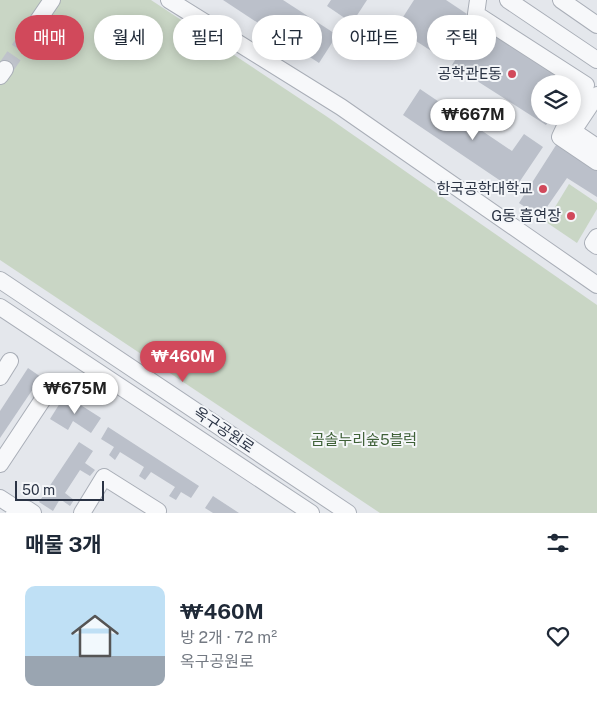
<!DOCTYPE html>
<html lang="ko">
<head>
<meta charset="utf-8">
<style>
	:root { --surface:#fff; --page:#f6f6f7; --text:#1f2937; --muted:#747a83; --line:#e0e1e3; --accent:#d1495b }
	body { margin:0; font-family:"Public Sans","Noto Sans KR",sans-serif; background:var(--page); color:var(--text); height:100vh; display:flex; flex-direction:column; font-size:19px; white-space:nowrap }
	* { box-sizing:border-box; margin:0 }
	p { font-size:16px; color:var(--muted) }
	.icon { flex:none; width:28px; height:28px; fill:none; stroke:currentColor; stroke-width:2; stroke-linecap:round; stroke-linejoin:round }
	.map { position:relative; height:513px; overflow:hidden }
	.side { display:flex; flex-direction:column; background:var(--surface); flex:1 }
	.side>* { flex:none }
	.top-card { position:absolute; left:15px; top:15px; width:568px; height:45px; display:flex; gap:10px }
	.controls { position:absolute; left:531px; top:75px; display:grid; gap:10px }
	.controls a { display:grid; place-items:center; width:50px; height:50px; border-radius:50%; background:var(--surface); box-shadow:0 2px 12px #0003; font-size:25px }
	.scale { position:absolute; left:15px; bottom:12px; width:89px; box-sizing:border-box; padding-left:5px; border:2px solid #2b3445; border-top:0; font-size:14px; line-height:18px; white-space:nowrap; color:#2b3445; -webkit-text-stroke:4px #f4f6f9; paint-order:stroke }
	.price { position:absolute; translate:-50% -42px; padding:0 11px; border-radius:18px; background:#fff; color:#222; font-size:16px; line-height:32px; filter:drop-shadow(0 1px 2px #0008) }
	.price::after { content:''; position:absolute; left:50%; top:30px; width:15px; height:11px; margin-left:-8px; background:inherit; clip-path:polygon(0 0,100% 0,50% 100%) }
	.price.selected { background:var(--accent); color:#fff }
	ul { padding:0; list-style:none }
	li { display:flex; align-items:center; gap:15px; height:125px; padding:0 25px }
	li+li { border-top:1px solid var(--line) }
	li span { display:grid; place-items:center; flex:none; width:140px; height:100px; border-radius:10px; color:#555 }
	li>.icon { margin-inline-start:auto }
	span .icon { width:60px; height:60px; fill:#fffc; stroke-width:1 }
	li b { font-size:21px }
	h2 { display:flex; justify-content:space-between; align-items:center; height:60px; padding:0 25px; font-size:21px }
	.pill { padding:0 18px; border-radius:22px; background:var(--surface); box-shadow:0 2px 12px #0003; font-size:18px; line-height:45px }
	.pill.selected { background:var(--accent); color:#fff }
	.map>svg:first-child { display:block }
	.green { fill:#c9d6c5 }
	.building { fill:#bbc0ca }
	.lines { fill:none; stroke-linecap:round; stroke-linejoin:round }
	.minor-tunnel { stroke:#bfc3cb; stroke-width:16; stroke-dasharray:16 8; stroke-linecap:butt }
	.minor-casing { stroke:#a9aeb7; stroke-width:18 }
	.minor { stroke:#f7f8fa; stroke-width:16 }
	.poi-dot { fill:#d1495b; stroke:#f4f6f9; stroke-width:2 }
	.labels { text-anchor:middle; stroke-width:4; stroke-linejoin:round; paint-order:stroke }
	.poi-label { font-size:15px; fill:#2b3445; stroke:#f4f6f9; text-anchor:end }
	.street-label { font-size:15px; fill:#2b3445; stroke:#f4f6f9 }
	.park-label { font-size:15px; fill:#3f6138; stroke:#f4f6f9 }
</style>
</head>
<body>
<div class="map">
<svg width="597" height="513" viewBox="0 0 597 513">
	<rect width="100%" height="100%" fill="#e4e7ec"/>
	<g class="green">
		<polygon points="0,0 151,0 326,116 597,305 597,513 380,513 0,260"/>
		<polygon points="569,184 597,203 597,209 577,243 546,222"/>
	</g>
	<g class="building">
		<polygon points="223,0 283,0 337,35 319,63"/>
		<polygon points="331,0 367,0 352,23 327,6"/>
		<polygon points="414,0 446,0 467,14 439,56 396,28"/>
		<polygon points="478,23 574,84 540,84 540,116 552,116 546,125 452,65"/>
		<polygon points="420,89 512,151 524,134 543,147 514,190 403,115"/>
		<polygon points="558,142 597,167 597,197 567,178 540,217 519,203"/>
		<polygon points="28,368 41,377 0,438 0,411"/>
		<polygon points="65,395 101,418 91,433 73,421 68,430 50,419"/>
		<polygon points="108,427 199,486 191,498 181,492 176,500 169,496 175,487 151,472 145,480 139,476 144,467 120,452 115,460 109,455 114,447 101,439"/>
		<polygon points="79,442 93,451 85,463 95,470 90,476 80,470 65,493 74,500 70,506 60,499 53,511 39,502"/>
		<polygon points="213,496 239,513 213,513 205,508"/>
	</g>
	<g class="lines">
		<polyline class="minor-tunnel" points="5,69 26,38"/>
		<g class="minor-casing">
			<g id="minor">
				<polyline points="169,0 341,107 597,285"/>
				<polyline points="478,0 476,14 586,85 572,111"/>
				<polyline points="508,0 597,60"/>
				<polyline points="561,0 597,25"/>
				<polyline points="26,38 52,0"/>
				<polyline points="0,76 5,69"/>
				<polyline points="597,95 573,131 597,147"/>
				<polyline points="570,116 560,137 597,162"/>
				<polyline points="597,237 593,243 597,246"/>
				<polyline points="0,280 348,513"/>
				<polyline points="0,307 311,513"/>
				<polyline points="0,377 10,361"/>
				<polyline points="0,464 51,387"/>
				<polyline points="0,498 17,509 14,513"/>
				<polyline points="17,509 27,509 33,513"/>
				<polyline points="82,513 104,477 158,511 157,513"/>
			</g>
		</g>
		<use href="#minor" class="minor"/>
	</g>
	<g class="poi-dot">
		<circle cx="512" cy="74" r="5"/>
		<circle cx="543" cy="189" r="5"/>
		<circle cx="571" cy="216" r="5"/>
	</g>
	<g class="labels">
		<g class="poi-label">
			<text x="502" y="79">공학관E동</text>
			<text x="533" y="194">한국공학대학교</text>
			<text x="561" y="221">G동 흡연장</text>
		</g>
		<g class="street-label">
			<text transform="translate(224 430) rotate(34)" y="5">옥구공원로</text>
		</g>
		<g class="park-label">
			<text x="364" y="445">곰솔누리숲5블럭</text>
		</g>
	</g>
</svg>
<div class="controls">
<a><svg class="icon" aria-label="layers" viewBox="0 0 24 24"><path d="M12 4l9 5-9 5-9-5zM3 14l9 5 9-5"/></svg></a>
</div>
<div class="scale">50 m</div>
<b class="price" style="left:473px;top:141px">₩667M</b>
<b class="price selected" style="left:183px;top:383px">₩460M</b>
<b class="price" style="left:75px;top:415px">₩675M</b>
<div class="top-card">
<a class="pill selected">매매</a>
<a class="pill">월세</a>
<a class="pill">필터</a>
<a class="pill">신규</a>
<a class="pill">아파트</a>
<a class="pill">주택</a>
</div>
</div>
<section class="side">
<h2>매물 3개<svg class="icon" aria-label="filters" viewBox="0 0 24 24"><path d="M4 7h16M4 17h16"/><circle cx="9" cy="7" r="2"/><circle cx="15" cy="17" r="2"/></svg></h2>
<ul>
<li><span style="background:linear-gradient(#bfe0f5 70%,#9aa5b1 0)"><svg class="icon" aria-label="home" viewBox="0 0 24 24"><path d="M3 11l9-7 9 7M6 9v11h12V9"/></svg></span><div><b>₩460M</b><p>방 2개 · 72 m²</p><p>옥구공원로</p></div><svg class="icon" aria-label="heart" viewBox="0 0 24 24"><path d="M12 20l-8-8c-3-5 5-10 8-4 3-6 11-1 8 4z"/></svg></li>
</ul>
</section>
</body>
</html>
